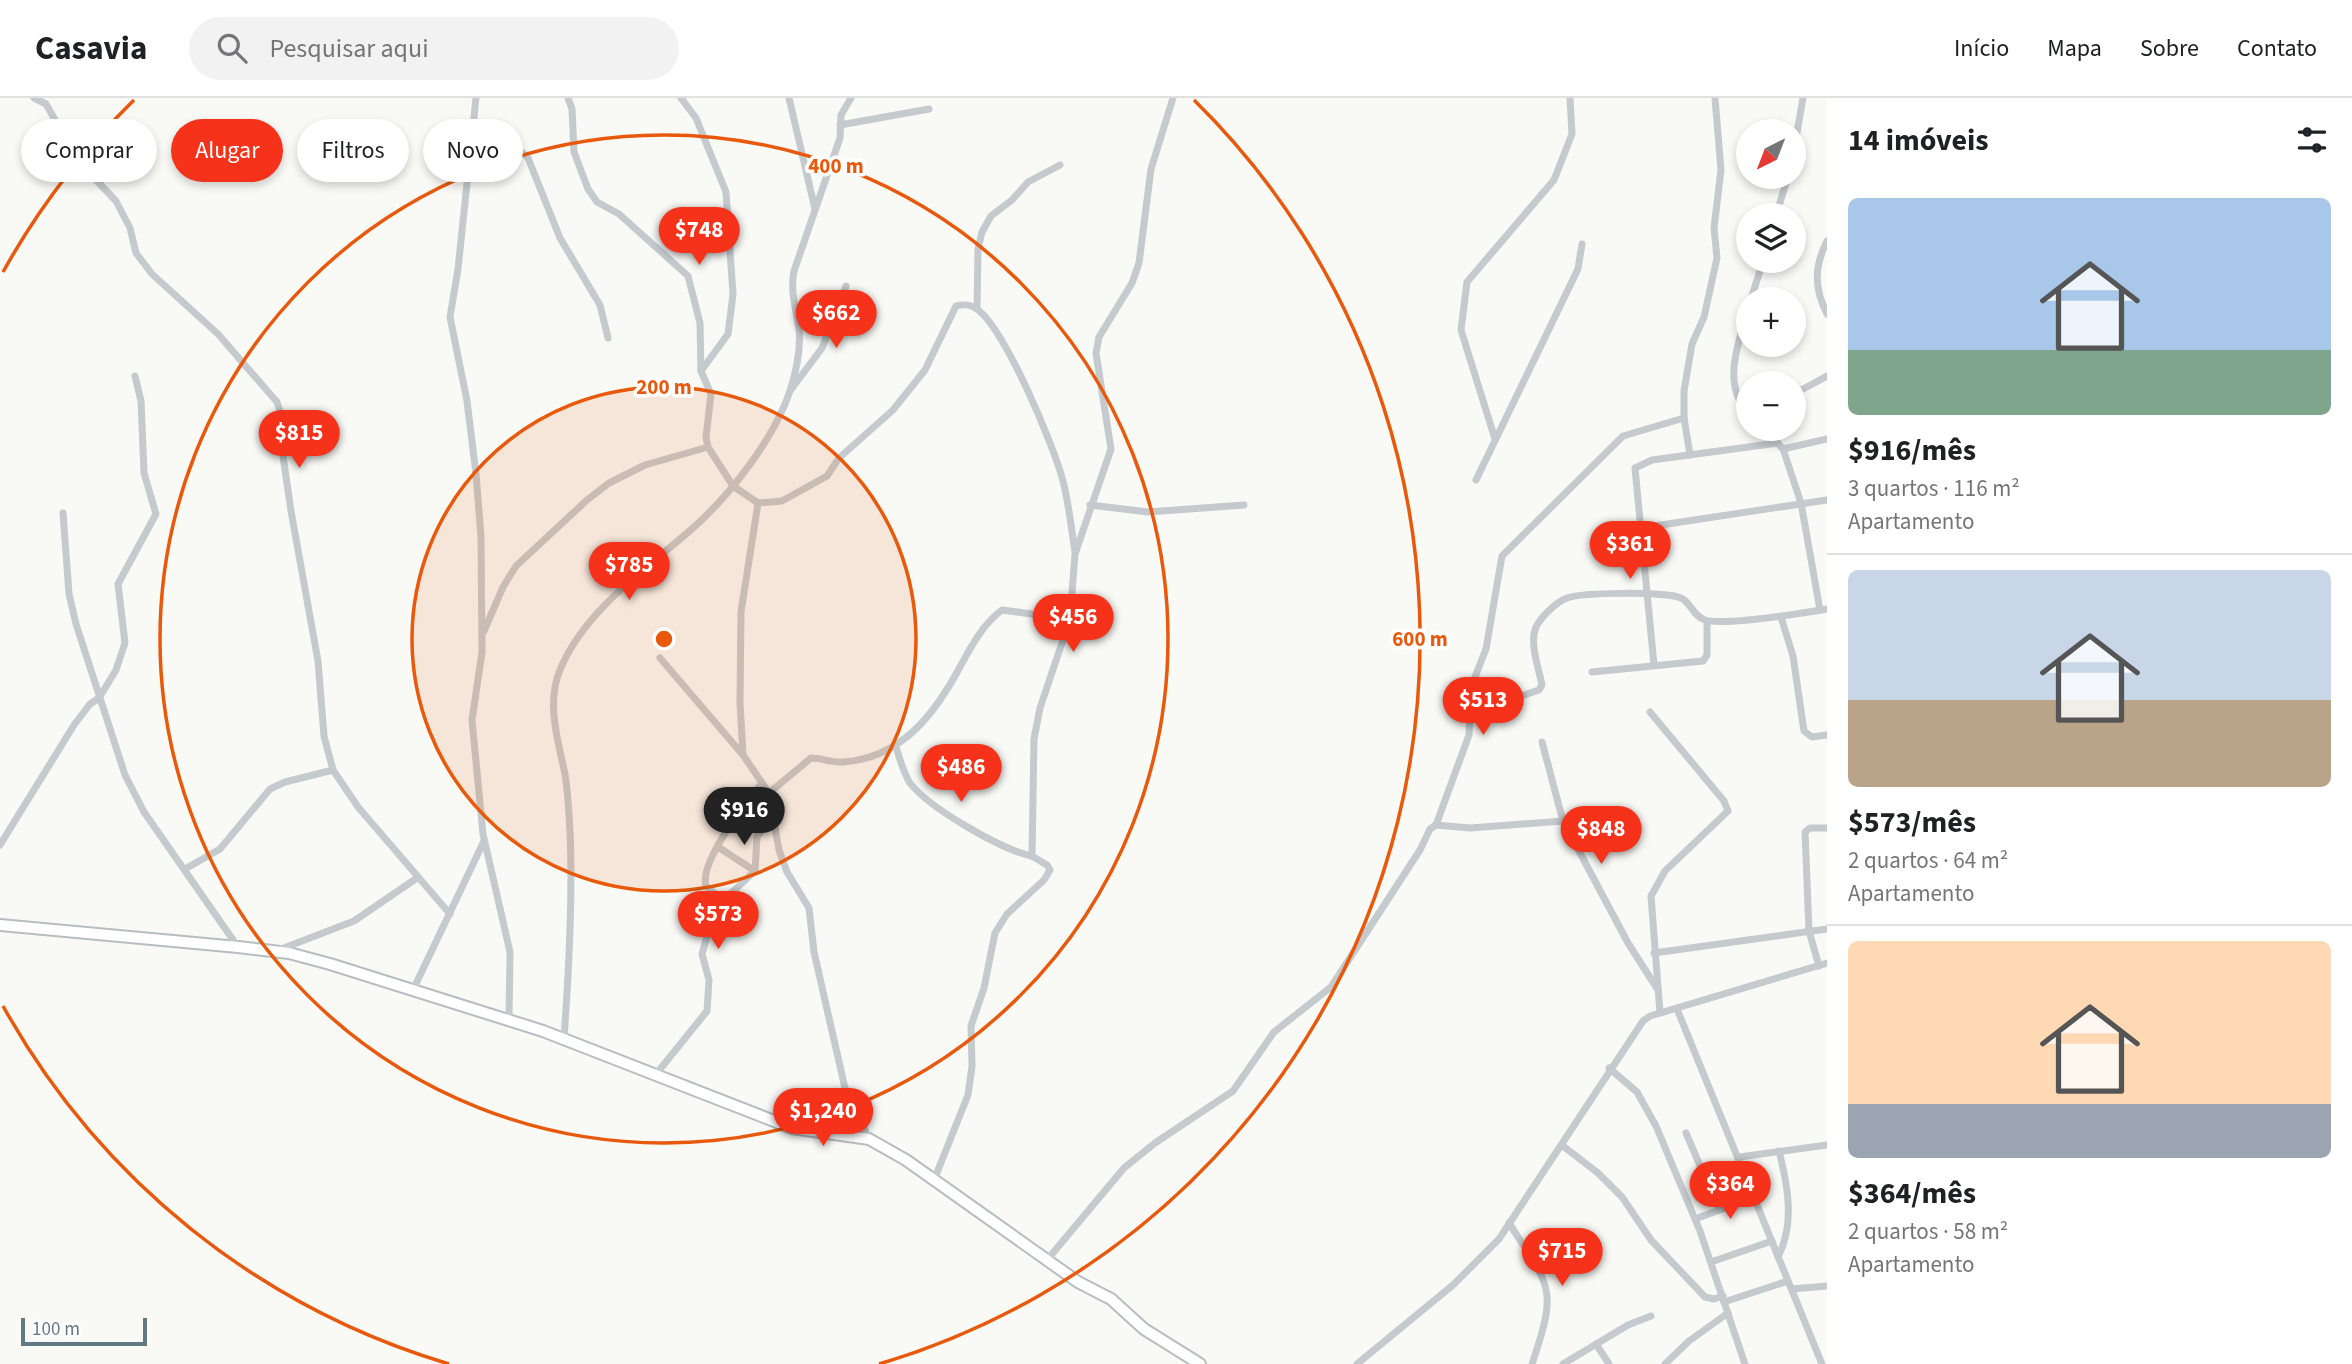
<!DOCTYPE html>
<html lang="pt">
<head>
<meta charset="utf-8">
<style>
	:root { --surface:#fff; --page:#f2f2f2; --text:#202124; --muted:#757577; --line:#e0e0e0; --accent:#f6331a }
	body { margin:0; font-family:"Source Sans 3",sans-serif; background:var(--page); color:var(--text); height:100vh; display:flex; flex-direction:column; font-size:26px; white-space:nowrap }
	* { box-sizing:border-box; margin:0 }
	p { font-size:23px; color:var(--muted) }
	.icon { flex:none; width:38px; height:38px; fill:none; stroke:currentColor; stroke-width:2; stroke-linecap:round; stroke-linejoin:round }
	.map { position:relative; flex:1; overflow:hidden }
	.drawer { display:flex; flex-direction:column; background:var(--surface); width:525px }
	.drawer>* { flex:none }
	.top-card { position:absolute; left:21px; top:21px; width:665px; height:63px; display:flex; gap:14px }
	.needle { width:46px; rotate:222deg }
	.buttons { position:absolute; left:1736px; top:21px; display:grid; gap:14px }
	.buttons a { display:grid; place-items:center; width:70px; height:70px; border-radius:50%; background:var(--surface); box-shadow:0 4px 10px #0003; font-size:35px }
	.scale { position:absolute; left:21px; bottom:18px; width:126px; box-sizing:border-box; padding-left:7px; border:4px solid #617985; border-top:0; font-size:19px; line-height:24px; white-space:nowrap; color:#617985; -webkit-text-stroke:5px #fff; paint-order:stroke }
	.price { position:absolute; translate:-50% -60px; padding:0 16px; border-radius:24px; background:var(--accent); color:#fff; font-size:23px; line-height:46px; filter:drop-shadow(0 2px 4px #0008) }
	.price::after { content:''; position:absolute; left:50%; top:42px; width:21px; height:16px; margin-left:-10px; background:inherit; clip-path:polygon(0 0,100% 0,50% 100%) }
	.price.current { background:#222; color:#fff }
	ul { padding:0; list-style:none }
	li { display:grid; align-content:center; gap:14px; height:371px; padding:0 21px }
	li+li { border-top:2px solid var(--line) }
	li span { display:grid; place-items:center; height:217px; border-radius:10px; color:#555 }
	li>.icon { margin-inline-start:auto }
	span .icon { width:126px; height:126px; fill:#fffc; stroke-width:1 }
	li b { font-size:30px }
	h2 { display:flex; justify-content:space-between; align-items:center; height:84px; padding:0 21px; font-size:30px }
	.pill { padding:0 24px; border-radius:32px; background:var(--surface); box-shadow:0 4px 10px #0003; font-size:24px; line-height:63px }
	.pill.current { background:var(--accent); color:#fff }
	header { display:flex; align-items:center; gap:42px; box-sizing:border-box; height:98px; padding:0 35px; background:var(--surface); border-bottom:2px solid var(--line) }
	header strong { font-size:33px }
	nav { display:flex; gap:38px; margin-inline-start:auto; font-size:24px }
	.search { width:490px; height:63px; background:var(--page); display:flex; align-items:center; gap:18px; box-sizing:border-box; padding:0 24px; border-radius:38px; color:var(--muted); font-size:26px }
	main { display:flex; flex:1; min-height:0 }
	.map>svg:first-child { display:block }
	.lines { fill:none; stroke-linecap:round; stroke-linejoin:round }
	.secondary-casing { stroke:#b6bec2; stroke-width:14 }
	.street { stroke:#c4cacd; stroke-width:7 }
	.secondary { stroke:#fff; stroke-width:10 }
	.ring { fill:none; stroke:#e8590c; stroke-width:3.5 }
	.centre { fill:#e8590c; stroke:#fff; stroke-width:3.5 }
	.ring-label { font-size:21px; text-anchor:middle; font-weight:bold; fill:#e8590c; stroke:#fff; stroke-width:7; stroke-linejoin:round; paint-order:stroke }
</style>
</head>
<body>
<header>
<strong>Casavia</strong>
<div class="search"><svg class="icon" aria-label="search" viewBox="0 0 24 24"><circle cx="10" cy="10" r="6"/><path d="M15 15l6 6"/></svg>Pesquisar aqui</div>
<nav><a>Início</a><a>Mapa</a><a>Sobre</a><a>Contato</a></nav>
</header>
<main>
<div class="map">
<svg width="1827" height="1266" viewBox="0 0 1827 1266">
	<rect width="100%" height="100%" fill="#f9f9f6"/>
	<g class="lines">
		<g class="secondary-casing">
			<polyline id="secondary" points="0,827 238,849 289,855 330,866 543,933 792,1030 869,1041 906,1062 1078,1184 1111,1201 1144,1231 1200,1266"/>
		</g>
		<g class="street">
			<polyline points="34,0 46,6 79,64 116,103 130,130 136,155 152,176 218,236 277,304 283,322 283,358 291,413 318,563 324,638 333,672 358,709 450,816"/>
			<polyline points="476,0 458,171 450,219 467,303 476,376 481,439 482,554 472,622 483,736 510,854 509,922"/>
			<path d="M568 0 572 11 574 54 588 91 597 104 619 116 688 178 700 225 701 273 711 296 706 339 708 349 733 388 758 405 782 403 827 378 839 360 893 312 925 272 956 208C964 206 970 206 977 211 1005 231 1054 348 1063 383 1069 406 1071 430 1075 453"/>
			<polyline points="681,0 696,20 726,94 733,196 728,236 701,273"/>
			<polyline points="789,0 815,111"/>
			<polyline points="840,27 929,11"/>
			<path d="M472 42C491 44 514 44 528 60L560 140 600 207 608 240"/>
			<polyline points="1794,52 1803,0"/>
			<polyline points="1776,117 1788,79"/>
			<path d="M1827 143C1814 169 1814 190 1827 216"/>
			<polyline points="1751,201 1763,163"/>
			<polyline points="977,211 978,151 982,134 991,118 1012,102 1028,84 1060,67"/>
			<path d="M1748 211C1739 244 1721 286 1748 314"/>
			<polyline points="1774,282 1778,285"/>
			<polyline points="790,293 822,250 846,188"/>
			<polyline points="1794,296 1827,278"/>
			<polyline points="1764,331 1783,351 1801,405 1820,512"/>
			<polyline points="1495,341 1461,232 1467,184 1554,82 1572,36 1570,0"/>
			<polyline points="1783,351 1827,341"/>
			<polyline points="1690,357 1684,320 1684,293 1692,246 1704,219 1717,160 1714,130 1721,72 1715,0"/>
			<polyline points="1476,382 1578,171 1582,146"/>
			<polyline points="1090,407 1148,414 1244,407"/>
			<polyline points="63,415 69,496 76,526 125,677 144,714 238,849"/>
			<polyline points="1641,430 1827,402"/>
			<polyline points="1781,519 1793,558 1804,633 1812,639 1827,637"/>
			<polyline points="484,533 503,489 516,468 587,402 609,385 645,367 708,349"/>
			<polyline points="660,560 743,657 769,695 779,752 787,774 809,810 814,854 845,990 869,1041"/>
			<polyline points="1654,567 1635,370 1652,362 1778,345"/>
			<polyline points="1592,574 1703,563 1707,557 1707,523"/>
			<path d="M1509 602 1539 592 1542 587C1539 571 1529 545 1536 529 1541 519 1556 504 1567 500 1585 494 1658 494 1678 499 1690 501 1692 518 1705 522 1726 528 1803 515 1827 511"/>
			<polyline points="1650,614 1724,703 1728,713 1665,773 1651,798 1660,915"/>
			<polyline points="1542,644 1563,723 1628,845 1658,892"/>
			<path d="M896 649C900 661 903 674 910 685 929 710 1002 752 1032 758"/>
			<polyline points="743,656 740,605 741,514 758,405"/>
			<path d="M769 695 811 660C822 660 832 665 843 664 902 660 935 616 961 567 972 547 983 526 1002 512L1070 521"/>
			<polyline points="1436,727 1470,730 1563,723"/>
			<polyline points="0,747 74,627 90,606 99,600 116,572 125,545 118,486 156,416 144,375 141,303 135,278"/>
			<polyline points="718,749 755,773"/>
			<polyline points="185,771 220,751 270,691 285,684 333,672"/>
			<path d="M722 802 706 788C699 764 746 704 762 685"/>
			<polyline points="276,853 354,823 417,780"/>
			<polyline points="1654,855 1827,831"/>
			<polyline points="1819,868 1809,833 1805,734 1810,730 1827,730"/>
			<polyline points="413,892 484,743"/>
			<polyline points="1677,911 1822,1266"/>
			<path d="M564 940C569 872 573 803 570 734 569 715 568 695 565 676 558 643 546 605 560 572 584 513 646 471 693 430 730 397 774 341 790 293 796 274 801 250 799 231 796 210 790 195 794 173L840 40 841 17 851 0"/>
			<polyline points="1609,970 1637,994 1656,1028 1700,1133 1745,1266"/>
			<polyline points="657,975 707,913 709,882 702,856 715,810 755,773 757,739 774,716"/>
			<polyline points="1686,1035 1719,1112"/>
			<polyline points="1563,1048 1598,1075 1622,1099 1651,1142 1705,1199 1714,1201 1723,1198"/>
			<polyline points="1739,1059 1827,1047"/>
			<polyline points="934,1082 968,997 972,968 971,928 984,890 995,835 1007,816 1044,782 1050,772 1047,767 1032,758 1034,641 1040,610 1070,521 1075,456 1111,351 1096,255 1099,239 1132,185 1139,165 1151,71 1173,0"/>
			<polyline points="1695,1121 1755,1099"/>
			<path d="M1509 1125C1551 1191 1558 1189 1532 1266"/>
			<path d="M1778 1159C1795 1126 1788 1088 1779 1053"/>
			<polyline points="1047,1162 1124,1070 1155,1045 1233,993 1274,934 1331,889 1420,752 1430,731 1436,727 1469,637 1471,589 1486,551 1502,458 1623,338 1684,320"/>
			<polyline points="1711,1164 1772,1143"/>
			<polyline points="1792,1191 1827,1188"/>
			<polyline points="1724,1204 1788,1183"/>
			<polyline points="1596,1246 1609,1266"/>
			<polyline points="1357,1266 1453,1187 1499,1141 1643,923 1650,918 1827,865"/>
			<polyline points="1563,1266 1628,1227 1651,1218"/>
			<polyline points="1665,1266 1689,1243 1728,1215"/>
		</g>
		<use href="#secondary" class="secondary"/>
	</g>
	<circle cx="664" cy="541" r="252" fill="#e8590c" fill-opacity=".12"/>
	<g class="ring">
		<circle cx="664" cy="541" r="252"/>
		<circle cx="664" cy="541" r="504"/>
		<path d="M449 1266A756 756 0 0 1 3 908M3 174A756 756 0 0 1 134 2M1194 2A756 756 0 0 1 879 1266"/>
	</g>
	<circle cx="664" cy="541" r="10" class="centre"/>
	<g class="ring-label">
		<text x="836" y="75">400 m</text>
		<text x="664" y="296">200 m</text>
		<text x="1420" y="548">600 m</text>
	</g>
</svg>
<div class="buttons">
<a><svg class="needle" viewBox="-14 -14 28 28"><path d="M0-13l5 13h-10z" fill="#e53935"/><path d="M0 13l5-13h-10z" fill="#757577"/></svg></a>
<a><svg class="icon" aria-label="layers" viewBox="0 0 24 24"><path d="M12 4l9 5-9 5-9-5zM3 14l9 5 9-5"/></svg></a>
<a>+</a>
<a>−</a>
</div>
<div class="scale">100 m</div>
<b class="price" style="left:699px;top:169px">$748</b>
<b class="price" style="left:836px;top:252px">$662</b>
<b class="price" style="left:299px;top:372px">$815</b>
<b class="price" style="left:1630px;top:483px">$361</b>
<b class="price" style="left:629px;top:504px">$785</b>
<b class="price" style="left:1073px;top:556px">$456</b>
<b class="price" style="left:1483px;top:639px">$513</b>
<b class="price" style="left:961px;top:706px">$486</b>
<b class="price current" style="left:744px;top:749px">$916</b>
<b class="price" style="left:1601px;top:768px">$848</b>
<b class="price" style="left:718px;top:853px">$573</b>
<b class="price" style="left:823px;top:1050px">$1,240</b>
<b class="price" style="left:1730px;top:1123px">$364</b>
<b class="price" style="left:1562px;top:1190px">$715</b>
<div class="top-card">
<a class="pill">Comprar</a>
<a class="pill current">Alugar</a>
<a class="pill">Filtros</a>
<a class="pill">Novo</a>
</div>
</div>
<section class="drawer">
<h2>14 imóveis<svg class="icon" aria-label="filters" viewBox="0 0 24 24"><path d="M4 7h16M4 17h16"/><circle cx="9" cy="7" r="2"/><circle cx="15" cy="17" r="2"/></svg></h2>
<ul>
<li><span style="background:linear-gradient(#a9c7e8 70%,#7fa58c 0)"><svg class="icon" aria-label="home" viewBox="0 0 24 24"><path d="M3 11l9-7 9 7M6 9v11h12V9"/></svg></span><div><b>$916/mês</b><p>3 quartos · 116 m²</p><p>Apartamento</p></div></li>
<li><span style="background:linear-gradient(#c9d6e8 60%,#b9a48a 0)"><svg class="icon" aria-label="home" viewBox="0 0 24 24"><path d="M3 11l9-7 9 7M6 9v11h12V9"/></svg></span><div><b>$573/mês</b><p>2 quartos · 64 m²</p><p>Apartamento</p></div></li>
<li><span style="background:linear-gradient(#ffd9b3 75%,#9aa5b1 0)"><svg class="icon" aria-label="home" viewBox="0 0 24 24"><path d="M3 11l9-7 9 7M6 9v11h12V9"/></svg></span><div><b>$364/mês</b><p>2 quartos · 58 m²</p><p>Apartamento</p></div></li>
</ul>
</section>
</main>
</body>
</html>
